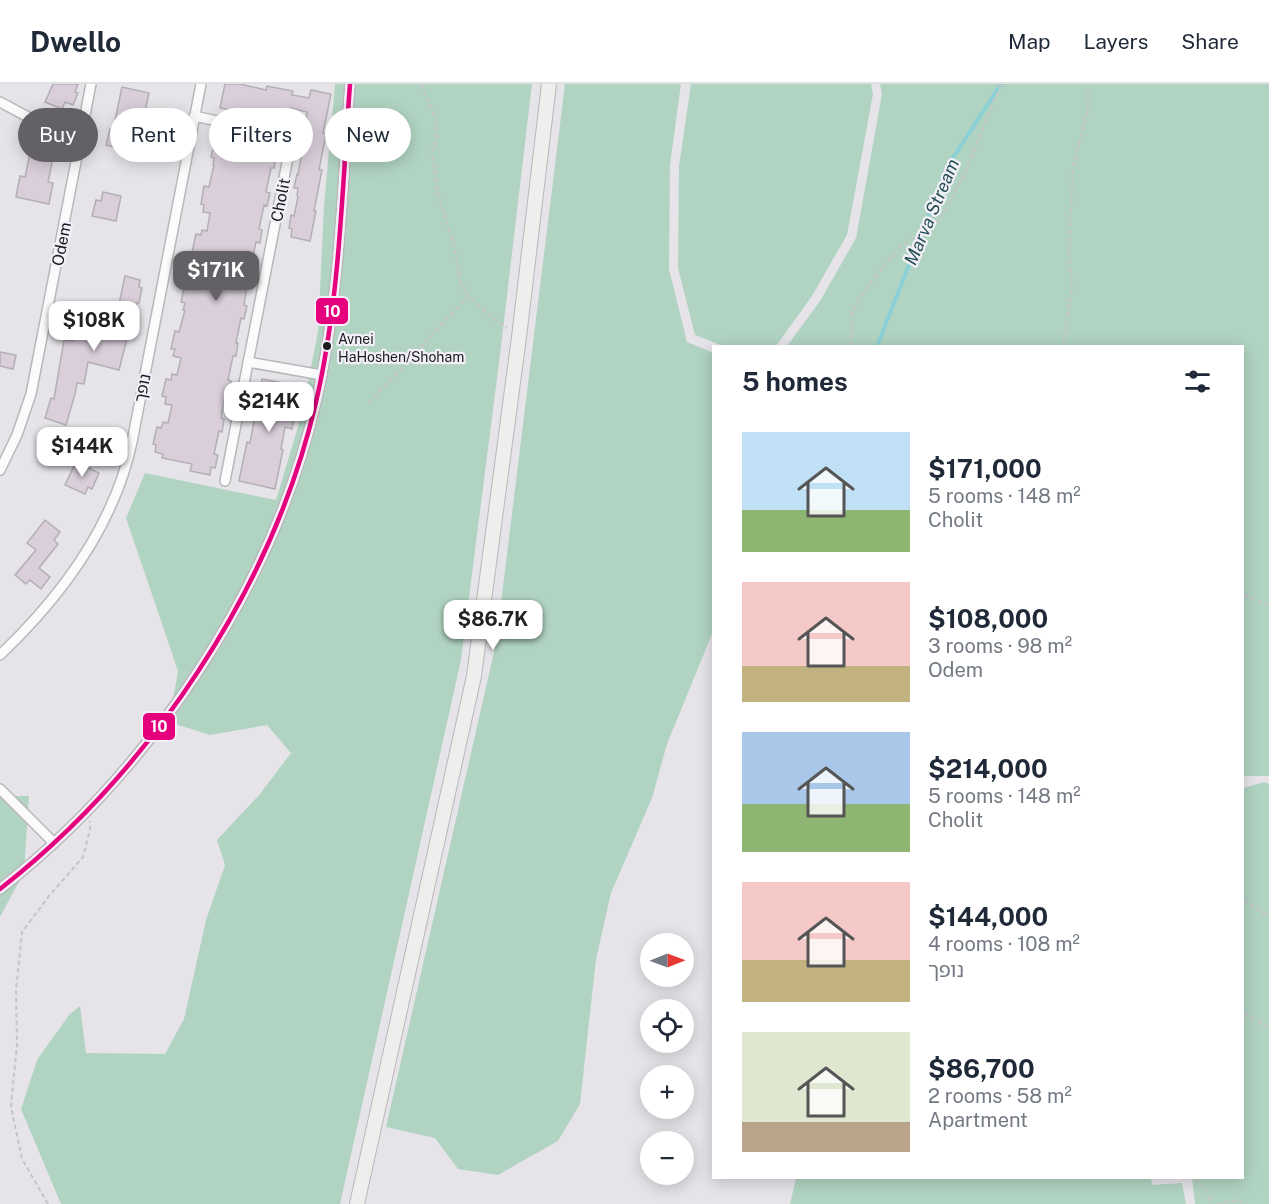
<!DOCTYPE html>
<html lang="en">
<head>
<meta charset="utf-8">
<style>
	:root { --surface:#fff; --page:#f2f2f3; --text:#1f2937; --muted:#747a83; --line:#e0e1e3; --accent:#636166 }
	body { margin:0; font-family:"Public Sans","Noto Sans Hebrew",sans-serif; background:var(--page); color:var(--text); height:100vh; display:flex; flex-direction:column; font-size:22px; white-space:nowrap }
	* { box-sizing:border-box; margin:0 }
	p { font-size:20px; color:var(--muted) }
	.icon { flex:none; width:33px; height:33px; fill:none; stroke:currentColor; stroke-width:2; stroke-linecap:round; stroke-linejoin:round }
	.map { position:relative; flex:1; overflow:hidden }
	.sheet { position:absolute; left:712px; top:261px; width:532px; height:834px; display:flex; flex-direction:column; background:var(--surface); border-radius:0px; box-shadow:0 3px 15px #0003 }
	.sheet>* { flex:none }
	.banner { position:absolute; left:18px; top:24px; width:570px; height:54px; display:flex; gap:12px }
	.needle { width:39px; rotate:89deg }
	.tools { position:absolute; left:640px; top:849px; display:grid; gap:12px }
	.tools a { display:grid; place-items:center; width:54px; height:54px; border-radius:50%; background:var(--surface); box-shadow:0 3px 15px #0003; font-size:30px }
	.price { position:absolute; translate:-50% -51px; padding:0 14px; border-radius:12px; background:#fff; color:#222; font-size:20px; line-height:39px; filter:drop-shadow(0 2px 3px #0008) }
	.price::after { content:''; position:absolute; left:50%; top:36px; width:18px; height:14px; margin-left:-9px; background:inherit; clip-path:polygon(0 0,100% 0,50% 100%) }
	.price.current { background:var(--accent); color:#fff }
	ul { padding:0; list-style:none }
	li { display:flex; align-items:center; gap:18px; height:150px; padding:0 30px }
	li span { display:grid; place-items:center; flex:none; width:168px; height:120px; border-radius:0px; color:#555 }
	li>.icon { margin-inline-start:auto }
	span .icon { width:72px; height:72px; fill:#fffc; stroke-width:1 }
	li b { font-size:26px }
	h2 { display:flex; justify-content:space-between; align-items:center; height:72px; padding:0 30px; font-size:26px }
	.chip { padding:0 21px; border-radius:27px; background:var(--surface); box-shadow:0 3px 15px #0003; font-size:21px; line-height:54px }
	.chip.current { background:var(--accent); color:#fff }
	header { display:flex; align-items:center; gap:36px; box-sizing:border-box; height:84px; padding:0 30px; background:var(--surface); border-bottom:2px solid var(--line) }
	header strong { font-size:28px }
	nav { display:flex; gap:33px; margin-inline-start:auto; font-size:21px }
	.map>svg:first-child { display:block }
	.green { fill:#b1d4c2 }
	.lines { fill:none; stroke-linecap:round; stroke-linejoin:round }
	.stream { stroke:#8cd0d7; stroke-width:4 }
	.building { fill:#d9ceda; stroke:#b2b0b4; stroke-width:1.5 }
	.street-casing { stroke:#b8b7ba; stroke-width:12 }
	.secondary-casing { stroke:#b8b7ba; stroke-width:16 }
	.path { stroke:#c5c4c6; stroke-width:2; stroke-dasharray:4.5 3; stroke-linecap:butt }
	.street { stroke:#fbfbfc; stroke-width:9 }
	.secondary { stroke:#efeeec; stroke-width:14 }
	.bus-1-casing { stroke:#f3eff8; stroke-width:9 }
	.bus-1 { stroke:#e5007d; stroke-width:4.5 }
	.bus-dot { fill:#1d1b1f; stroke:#f3eff8; stroke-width:2 }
	.labels { text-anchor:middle; stroke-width:4.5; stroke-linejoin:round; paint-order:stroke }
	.bus-label { font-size:14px; fill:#1d1b1f; stroke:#f3eff8; text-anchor:start }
	.street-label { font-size:16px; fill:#1d1b1f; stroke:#f3eff8 }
	.water-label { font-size:18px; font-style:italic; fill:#245054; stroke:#f3eff8 }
	.line-badge { stroke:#f3eff8; stroke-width:2 }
	.badge-label { font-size:16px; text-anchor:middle; font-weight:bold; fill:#fff }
</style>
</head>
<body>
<header>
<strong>Dwello</strong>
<nav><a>Map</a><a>Layers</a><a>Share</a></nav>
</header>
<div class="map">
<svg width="1269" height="1120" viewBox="0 0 1269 1120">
	<rect width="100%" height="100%" fill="#e6e4e9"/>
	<g class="green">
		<polygon points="335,0 532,0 500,271 461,576 340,1120 61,1120 21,1025 37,976 69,931 80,922 86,969 165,970 184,935 206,836 225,781 217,756 260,710 291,669 267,641 210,651 169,638 178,587 126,434 145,389 276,416 301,333 318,248 324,122"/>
		<polygon points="565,0 681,0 670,81 669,185 687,258 714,269 714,545 667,660 652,714 611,809 596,875 580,1020 558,1057 498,1091 458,1085 435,1054 386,1043 496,559"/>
		<polygon points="691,0 871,0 873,10 847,151 812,212 776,262 723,262 695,251 678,184 679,82"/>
		<polygon points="880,0 1269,0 1269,692 1244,692 1244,262 787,262 820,217 856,154 882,10"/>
		<polygon points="1264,698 1269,700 1269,1120 1195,1120 1192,1094 1163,1094 1244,1094 1244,704"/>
		<polygon points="0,712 29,712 24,788 0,833"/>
		<polygon points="796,1094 1151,1094 1152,1101 1182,1099 1186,1120 790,1120"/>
	</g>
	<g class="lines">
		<polyline class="stream" points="877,262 949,80 1001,0"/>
	</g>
	<g class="building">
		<polygon points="53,0 78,0 75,8 78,9 73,21 65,18 62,25 45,18"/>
		<polygon points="225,0 240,0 266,6 267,2 293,7 292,11 309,14 311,6 331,10 323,49 326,50 319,86 322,86 314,127 316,127 310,157 291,153 292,145 289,144 291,131 294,132 298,113 297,112 298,104 294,104 297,90 298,91 302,68 298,67 301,54 304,55 308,36 306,36 307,28 290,24 287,35 250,28 250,30 220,24"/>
		<polygon points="122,3 149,9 143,37 135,35 128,67 106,61 110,45 113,46"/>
		<polygon points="228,49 244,52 243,56 274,62 273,71 276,71 274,84 271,84 266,108 270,109 267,122 264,121 259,145 262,146 260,159 256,158 251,183 255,183 252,197 248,196 244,221 247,222 244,235 241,234 236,259 238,259 236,272 233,272 228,296 231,297 229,310 225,310 221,334 224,335 222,348 219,347 214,370 218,371 215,384 211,383 210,391 190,387 192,380 162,374 163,370 155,368 156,361 153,360 157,343 161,344 163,338 168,339 172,321 165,320 166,313 162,312 166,295 171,296 172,290 177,291 181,274 173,272 175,265 171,265 175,247 179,248 185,226 183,226 185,219 181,218 185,200 190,202 191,196 197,197 202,177 194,175 196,168 192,168 196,150 201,151 202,146 207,147 210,129 203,128 204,121 201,120 204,102 209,103 214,81 213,81 214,74 211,73 215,56 219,57 220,51 227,53"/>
		<polygon points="31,65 42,68 41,72 53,74 48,98 53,99 49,120 16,113 20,92 25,93"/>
		<polygon points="103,108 121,112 116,137 92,132 96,116 101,117"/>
		<polygon points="125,192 140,196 139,203 142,204 139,219 137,219 131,248 129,247 119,286 88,278 84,300 77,299 75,310 66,341 45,334 51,314 54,315 64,256 73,257 75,248 102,254 107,232 111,233 113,224 118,225"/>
		<polygon points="0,268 16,271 13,285 0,282"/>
		<polygon points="262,295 300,302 292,345 285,343 281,365 283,366 275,405 239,397 247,358 250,359"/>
		<polygon points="76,378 99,389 92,405 88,403 85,410 65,401"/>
		<polygon points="45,436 60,448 54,456 58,460 39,484 50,493 41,505 30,496 26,500 15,491 36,466 27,459"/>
	</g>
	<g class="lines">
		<g class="street-casing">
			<g id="street">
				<polyline points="0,18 80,61"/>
				<polyline points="194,32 292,53 225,397"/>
				<polyline points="248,278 322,291"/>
				<polyline points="0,386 17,351 31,310 91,0"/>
				<path d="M0 571C61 513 114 442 132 358L201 0"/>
				<polyline points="0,705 54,759"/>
				<path d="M0 805C150 688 273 504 316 318 340 214 342 106 350 0"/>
			</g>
		</g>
		<g class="secondary-casing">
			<polyline id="secondary" points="357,1120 474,592 519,253 549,0"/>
		</g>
		<g class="path">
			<polyline points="421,0 434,31 437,50 432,69 438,110 454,162 460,197 468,212 483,226 507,244"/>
			<polyline points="852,262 851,259 852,228 867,203 899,164 940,136 964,91 1001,0"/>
			<polyline points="1063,262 1072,204 1069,169 1073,82 1088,26 1088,0"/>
			<polyline points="369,319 468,212"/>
			<polyline points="1244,511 1269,522"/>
			<polyline points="1244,816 1269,833"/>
			<polyline points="1244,930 1269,943"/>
			<polyline points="1196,1094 1210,1112 1210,1120"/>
			<polyline points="48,1120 22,1075 11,1023 17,960 16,907 22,848 49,812 83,773 90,745 90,737"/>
			<polyline points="1217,1120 1238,1116 1247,1120"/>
		</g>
		<use href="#street" class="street"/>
		<use href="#secondary" class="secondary"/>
		<g class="bus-1-casing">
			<path id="bus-1" d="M0 805C150 688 273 504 316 318 340 214 342 106 350 0"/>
		</g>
		<use href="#bus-1" class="bus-1"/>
	</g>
	<circle class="bus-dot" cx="327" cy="262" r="5"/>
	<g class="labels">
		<g class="bus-label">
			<text x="338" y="260">Avnei<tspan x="338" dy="18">HaHoshen/Shoham</tspan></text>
		</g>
		<g class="street-label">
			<text transform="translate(280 116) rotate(-79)" y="6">Cholit</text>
			<text transform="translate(61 160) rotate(-79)" y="6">Odem</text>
			<text transform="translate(142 304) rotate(-79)" y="6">נופך</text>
		</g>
		<g class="water-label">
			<text transform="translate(932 128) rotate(-67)" y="6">Marva Stream</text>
		</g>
	</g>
	<g class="line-badge">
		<rect x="315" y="213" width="34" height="28" rx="6" fill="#e5007d"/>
		<rect x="142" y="628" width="34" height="29" rx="6" fill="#e5007d"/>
	</g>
	<g class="badge-label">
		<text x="332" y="233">10</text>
		<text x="159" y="648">10</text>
	</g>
</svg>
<div class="tools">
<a><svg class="needle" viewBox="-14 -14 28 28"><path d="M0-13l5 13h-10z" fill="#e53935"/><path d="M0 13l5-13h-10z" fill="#747a83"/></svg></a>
<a><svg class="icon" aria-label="locate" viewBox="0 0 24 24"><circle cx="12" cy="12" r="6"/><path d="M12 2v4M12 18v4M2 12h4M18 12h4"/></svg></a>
<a>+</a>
<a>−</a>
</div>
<b class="price current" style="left:216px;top:218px">$171K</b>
<b class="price" style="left:94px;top:268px">$108K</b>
<b class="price" style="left:269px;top:349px">$214K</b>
<b class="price" style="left:82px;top:394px">$144K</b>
<b class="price" style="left:493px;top:567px">$86.7K</b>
<div class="banner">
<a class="chip current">Buy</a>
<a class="chip">Rent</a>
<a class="chip">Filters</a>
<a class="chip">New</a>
</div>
<section class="sheet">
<h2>5 homes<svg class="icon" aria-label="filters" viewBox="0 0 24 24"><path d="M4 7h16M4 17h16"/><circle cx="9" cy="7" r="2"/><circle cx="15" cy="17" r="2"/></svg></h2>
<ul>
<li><span style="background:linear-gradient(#bfe0f5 65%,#8fb573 0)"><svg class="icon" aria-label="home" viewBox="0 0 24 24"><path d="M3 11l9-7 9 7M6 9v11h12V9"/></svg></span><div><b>$171,000</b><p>5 rooms · 148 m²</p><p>Cholit</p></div></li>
<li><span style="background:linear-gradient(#f6c9c9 70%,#c2b280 0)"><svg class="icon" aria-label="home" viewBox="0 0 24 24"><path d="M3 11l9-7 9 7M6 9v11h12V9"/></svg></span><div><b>$108,000</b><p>3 rooms · 98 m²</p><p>Odem</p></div></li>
<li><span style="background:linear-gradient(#a9c7e8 60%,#8fb573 0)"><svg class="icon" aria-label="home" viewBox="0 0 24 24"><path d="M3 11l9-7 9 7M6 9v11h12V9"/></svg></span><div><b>$214,000</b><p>5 rooms · 148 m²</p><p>Cholit</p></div></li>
<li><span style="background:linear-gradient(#f6c9c9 65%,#c2b280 0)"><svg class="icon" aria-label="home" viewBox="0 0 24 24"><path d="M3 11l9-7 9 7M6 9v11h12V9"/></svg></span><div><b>$144,000</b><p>4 rooms · 108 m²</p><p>נופך</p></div></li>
<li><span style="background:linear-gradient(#dfe7d0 75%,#b9a48a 0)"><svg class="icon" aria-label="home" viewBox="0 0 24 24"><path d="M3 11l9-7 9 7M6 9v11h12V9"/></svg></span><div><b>$86,700</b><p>2 rooms · 58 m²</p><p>Apartment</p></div></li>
</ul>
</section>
</div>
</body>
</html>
